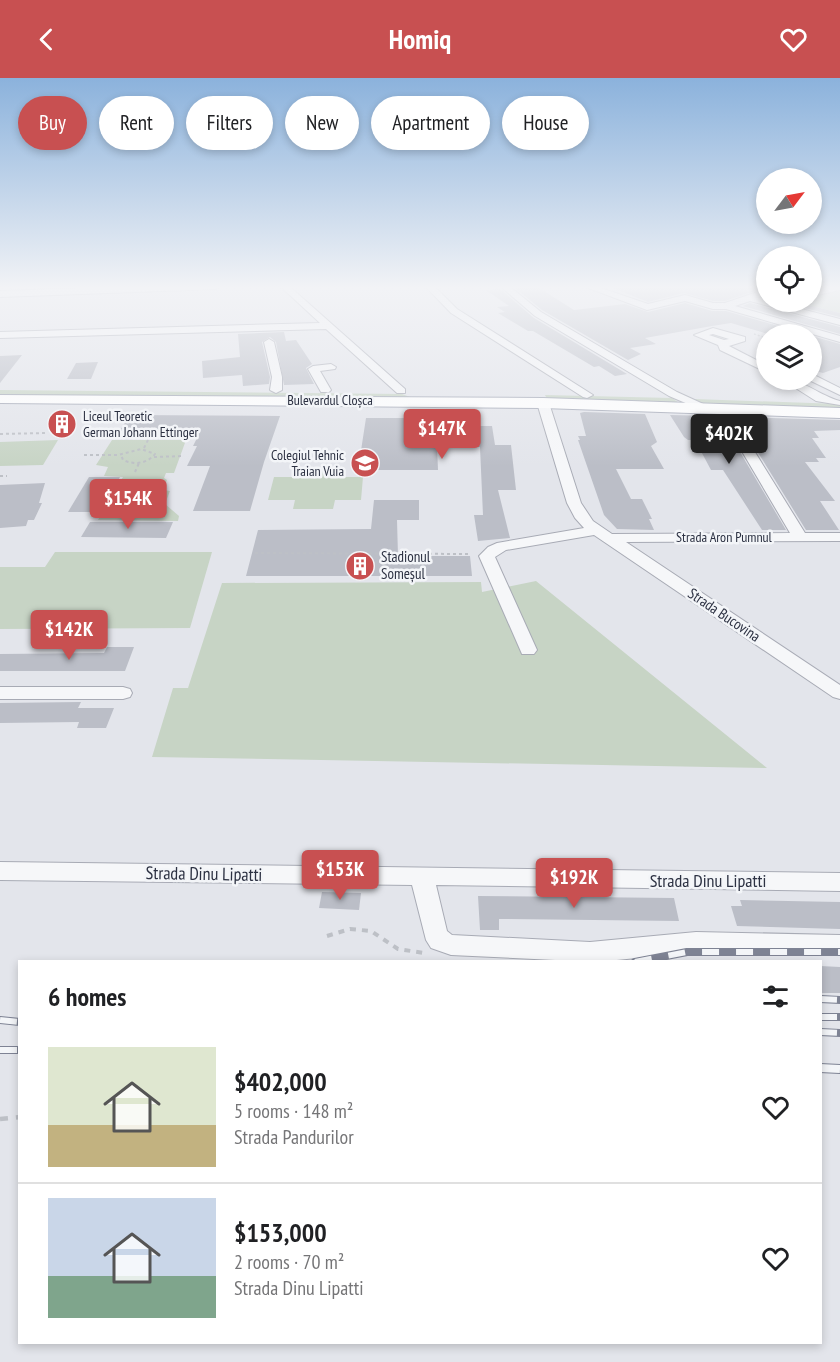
<!DOCTYPE html>
<html lang="en">
<head>
<meta charset="utf-8">
<style>
	:root { --surface:#fff; --page:#f2f2f2; --text:#202124; --muted:#757577; --line:#e0e0e0; --accent:#c85051 }
	body { margin:0; font-family:"PT Sans Narrow",sans-serif; background:var(--page); color:var(--text); height:100vh; display:flex; flex-direction:column; font-size:22px; white-space:nowrap }
	* { box-sizing:border-box; margin:0 }
	p { font-size:20px; color:var(--muted) }
	.icon { flex:none; width:33px; height:33px; fill:none; stroke:currentColor; stroke-width:2; stroke-linecap:round; stroke-linejoin:round }
	.map { position:relative; flex:1; overflow:hidden }
	.details { position:absolute; left:18px; top:882px; width:804px; height:384px; display:flex; flex-direction:column; background:var(--surface); border-radius:0px; box-shadow:0 3px 9px #0003 }
	.details>* { flex:none }
	.hud { position:absolute; left:18px; top:18px; width:804px; height:54px; display:flex; gap:12px }
	.needle { width:39px; rotate:58deg }
	.controls { position:absolute; left:756px; top:90px; display:grid; gap:12px }
	.controls a { display:grid; place-items:center; width:66px; height:66px; border-radius:50%; background:var(--surface); box-shadow:0 3px 9px #0003; font-size:30px }
	.price { position:absolute; translate:-50% -51px; padding:0 14px; border-radius:6px; background:var(--accent); color:#fff; font-size:20px; line-height:39px; filter:drop-shadow(0 2px 3px #0008) }
	.price::after { content:''; position:absolute; left:50%; top:36px; width:18px; height:14px; margin-left:-9px; background:inherit; clip-path:polygon(0 0,100% 0,50% 100%) }
	.price.active { background:#222; color:#fff }
	ul { padding:0; list-style:none }
	li { display:flex; align-items:center; gap:18px; height:150px; padding:0 30px }
	li+li { border-top:2px solid var(--line) }
	li span { display:grid; place-items:center; flex:none; width:168px; height:120px; border-radius:0px; color:#555 }
	li>.icon { margin-inline-start:auto }
	span .icon { width:72px; height:72px; fill:#fffc; stroke-width:1 }
	li b { font-size:26px }
	h2 { display:flex; justify-content:space-between; align-items:center; height:72px; padding:0 30px; font-size:26px }
	.tag { padding:0 21px; border-radius:27px; background:var(--surface); box-shadow:0 3px 9px #0003; font-size:21px; line-height:54px }
	.tag.active { background:var(--accent); color:#fff }
	header { display:flex; justify-content:space-between; align-items:center; height:78px; padding:0 30px; background:var(--accent); color:#fff; font-size:27px; font-weight:600 }
	.map>svg:first-child { display:block }
	.green { fill:#c7d4c5 }
	.building { fill:#bbbec7 }
	.lines { fill:none; stroke-linecap:round; stroke-linejoin:round }
	.minor-casing { stroke:#a8abb5; stroke-width:2 }
	.major-casing { stroke:#a3a8b6; stroke-width:2 }
	.path-far3 { stroke:#bdc0c6; stroke-width:1.5; stroke-dasharray:2 2; stroke-linecap:butt }
	.path-far2 { stroke:#bdc0c6; stroke-width:2; stroke-dasharray:3 3; stroke-linecap:butt }
	.path-far1 { stroke:#bdc0c6; stroke-width:4; stroke-dasharray:6 6; stroke-linecap:butt }
	.path { stroke:#bdc0c6; stroke-width:4.5; stroke-dasharray:8 8; stroke-linecap:butt }
	.minor { fill:#f6f7f9; fill-rule:evenodd }
	.major { fill:#fff; fill-rule:evenodd }
	.rail-far1-casing { stroke:#7e8394; stroke-width:8 }
	.rail-casing { stroke:#7e8394; stroke-width:10 }
	.rail-far1 { stroke:#f3f5f8; stroke-width:6; stroke-dasharray:17; stroke-linecap:butt }
	.rail { stroke:#f3f5f8; stroke-width:8; stroke-dasharray:22; stroke-linecap:butt }
	.labels { text-anchor:middle; stroke-width:5; stroke-linejoin:round; paint-order:stroke }
	.far-street-label { font-size:14px; fill:#2c3142; stroke:#f3f5f8 }
	.far-poi-label { font-size:14px; fill:#2c3142; stroke:#f3f5f8; text-anchor:start }
	.poi-label { font-size:15px; fill:#2c3142; stroke:#f3f5f8; text-anchor:start }
	.street-label { font-size:15px; fill:#2c3142; stroke:#f3f5f8 }
	.near-street-label { font-size:18px; fill:#2c3142; stroke:#f3f5f8 }
</style>
</head>
<body>
<header><svg class="icon" aria-label="back" viewBox="0 0 24 24"><path d="M15 5l-7 7 7 7"/></svg>Homiq<svg class="icon" aria-label="heart" viewBox="0 0 24 24"><path d="M12 20l-8-8c-3-5 5-10 8-4 3-6 11-1 8 4z"/></svg></header>
<div class="map">
<svg width="840" height="1284" viewBox="0 0 840 1284">
	<rect width="100%" height="100%" fill="#e3e5eb"/>
	<g class="green">
		<polygon points="840,212 840,235 796,224 812,224 812,219"/>
		<polygon points="0,312 402,316 410,319 0,319"/>
		<polygon points="545,317 672,320 685,329 548,323"/>
		<polygon points="694,321 840,326 840,331 709,328"/>
		<polygon points="58,362 43,387 0,388 0,364"/>
		<polygon points="112,362 186,362 174,395 166,395 164,400 167,402 163,412 170,413 165,426 179,438 178,443 98,442 123,399 104,398 108,389 96,387"/>
		<polygon points="297,393 337,393 336,399 363,399 361,422 335,422 333,431 293,431 295,422 268,422 274,399 296,399"/>
		<polygon points="55,474 212,474 190,550 0,551 0,489 45,489"/>
		<polygon points="536,503 767,690 152,679 173,610 188,610 222,505 481,504 482,514"/>
	</g>
	<g class="building">
		<polygon points="536,208 574,232 625,226 648,234 685,225 712,233 726,233 806,256 768,256 731,245 712,248 645,260 656,266 630,270 641,276 628,282 542,232 514,209"/>
		<polygon points="614,208 766,208 766,209 725,223 713,223 684,215 648,224 613,210"/>
		<polygon points="500,211 534,240 627,296 615,298 599,288 594,289 533,253 528,253 498,235 505,234 497,229 509,228 486,212"/>
		<polygon points="781,224 796,224 840,235 840,239"/>
		<polygon points="750,225 840,249 840,256 743,228"/>
		<polygon points="284,254 286,263 296,262 312,286 306,290 314,306 284,307 276,264 270,259 262,264 270,299 269,306 243,308 242,297 203,300 202,283 240,279 238,256"/>
		<polygon points="812,258 840,266 840,289 823,295 812,292"/>
		<polygon points="22,277 0,305 0,278"/>
		<polygon points="98,284 91,301 67,301 76,285"/>
		<polygon points="584,334 645,336 657,364 651,368 664,391 616,391 631,421 642,421 652,441 649,441 654,452 617,451 604,437 578,362 580,362 578,358 586,358 580,335"/>
		<polygon points="130,337 280,338 264,384 250,433 193,433 210,388 187,388 197,368 193,368 198,358 117,357"/>
		<polygon points="670,337 716,338 720,346 723,345 786,452 762,452 723,392 711,392 695,362 688,362 684,359"/>
		<polygon points="736,339 840,342 840,352 814,353 819,360 812,360 826,380 816,380 819,384 805,384 835,423 820,423 839,452 806,452"/>
		<polygon points="366,340 434,340 434,348 492,348 495,367 511,367 516,412 498,412 510,460 478,463 474,437 483,437 480,369 437,369 438,392 358,392"/>
		<polygon points="89,399 120,399 101,434 68,434"/>
		<polygon points="45,405 39,425 42,425 34,442 28,442 26,448 0,450 0,407"/>
		<polygon points="374,422 419,422 419,442 397,442 398,478 470,478 472,498 246,498 258,452 371,451"/>
		<polygon points="90,444 173,444 166,460 81,459"/>
		<polygon points="107,569 134,569 125,593 0,593 0,576 104,575"/>
		<polygon points="81,624 78,630 114,630 106,650 77,650 79,644 0,645 0,625"/>
		<polygon points="322,814 361,815 359,832 319,830"/>
		<polygon points="478,818 674,820 679,843 499,841 499,852 480,852"/>
		<polygon points="740,822 840,824 840,851 737,848 731,828 742,828"/>
		<polygon points="820,888 840,889 840,915 820,915"/>
	</g>
	<g class="lines">
		<g class="minor-casing">
			<g id="minor">
				<polygon points="146,208 220,208 216,211 0,219 0,213"/>
				<polygon points="280,208 289,208 405,311 405,315 397,315 326,251 0,260 0,254 320,245"/>
				<polygon points="425,208 434,208 457,231 593,317 587,320 583,319 451,235"/>
				<polygon points="500,208 509,208 541,234 677,314 712,330 706,333 702,332 669,318 535,238"/>
				<polygon points="583,208 595,208 648,226 685,217 713,225 725,225 766,211 766,217 759,219 766,221 766,224 774,224 840,241 840,247 750,223 735,228 840,258 840,264 726,231 713,231 685,223 647,232"/>
				<polygon points="833,208 840,208 840,212 812,218 812,212"/>
				<path d="M713 250 745 259V263L729 268 766 287V294L720 272 718 267 694 257ZM713 256 729 261 724 262 709 257Z"/>
				<polygon points="269,261 274,264 282,299 282,312 276,315 270,312 272,299 264,264"/>
				<polygon points="331,286 336,289 335,291 320,293 331,312 329,314 321,314 308,291 313,288"/>
				<polygon points="812,296 840,310 840,317 809,302 812,302"/>
				<path d="M783 302C801 300 820 318 840 323V327L816 323Z"/>
				<polygon points="543,322 549,325 581,425 593,443 612,456 790,455 717,331 723,327 727,329 805,455 840,455 840,463 626,464 840,607 840,621 833,619 594,457 506,472 495,479 537,572 534,576 522,576 479,478 488,469 497,465 584,450 575,440 567,425 537,325"/>
				<polygon points="0,609 123,609 130,611 132,615 130,619 123,621 0,621"/>
				<polygon points="0,784 840,795 840,813 436,807 447,853 452,857 590,864 696,854 840,857 840,877 696,874 597,884 451,877 431,870 426,862 412,807 0,802"/>
			</g>
		</g>
		<g class="major-casing">
			<polygon id="major" points="0,317 543,320 840,330 840,340 543,330 0,325"/>
		</g>
		<g class="path-far3">
			<polyline points="754,256 766,260"/>
			<polyline points="812,274 840,282"/>
		</g>
		<g class="path-far2">
			<polyline points="0,356 47,355"/>
			<polyline points="144,370 149,360"/>
			<path d="M84 377H118L141 371 155 376C147 386 134 387 123 382L121 377"/>
			<polyline points="154,379 184,378"/>
			<polyline points="135,394 139,385"/>
			<polyline points="0,398 7,398"/>
			<polyline points="255,475 470,476"/>
		</g>
		<polyline class="path-far1" points="327,858 350,851 371,853 398,871 424,875"/>
		<polyline class="path" points="0,1041 20,1039"/>
		<use href="#minor" class="minor"/>
		<use href="#major" class="major"/>
		<g class="rail-far1-casing">
			<g id="rail-far1">
				<polyline points="635,884 687,874 840,874"/>
				<polyline points="820,921 840,922"/>
				<polyline points="820,939 840,939"/>
				<polyline points="0,942 20,944"/>
				<polyline points="820,954 840,955"/>
				<polyline points="0,972 20,972"/>
			</g>
		</g>
		<g class="rail-casing">
			<polyline id="rail" points="820,990 840,991"/>
		</g>
		<use href="#rail-far1" class="rail-far1"/>
		<use href="#rail" class="rail"/>
	</g>
	<linearGradient id="sky" x2="0" y2="1"><stop stop-color="#8bb2dc"/><stop offset="0.54" stop-color="#f2f3f6"/><stop offset="1" stop-color="#f2f3f6" stop-opacity="0"/></linearGradient>
	<rect width="840" height="388" fill="url(#sky)"/>
	<defs>
		<g id="building-disc" transform="scale(1.5)"><circle r="9.5" fill="#c85051" stroke="#f3f5f8"/><path d="M-4-6H4V6H1V3H-1V6H-4ZM-2.5-4.3h1.7v1.8h-1.7ZM.8-4.3h1.7v1.8H.8ZM-2.5-1h1.7V.8h-1.7ZM.8-1h1.7V.8H.8Z" fill="#fff"/></g>
		<g id="school-disc" transform="scale(1.5)"><circle r="9.5" fill="#c85051" stroke="#f3f5f8"/><path d="M0-5L7-2L0 1L-7-2ZM-4 1L0 2.5L4 1V4Q0 6-4 4Z" fill="#fff"/></g>
	</defs>
	<g fill-rule="evenodd">
		<use href="#building-disc" x="62" y="346"/>
		<use href="#school-disc" x="365" y="385"/>
		<use href="#building-disc" x="360" y="488"/>
	</g>
	<g class="labels">
		<g class="far-street-label">
			<text x="330" y="327">Bulevardul Cloșca</text>
			<text x="724" y="464">Strada Aron Pumnul</text>
		</g>
		<g class="far-poi-label">
			<text x="83" y="343">Liceul Teoretic<tspan x="83" dy="16">German Johann Ettinger</tspan></text>
			<text x="344" y="382" text-anchor="end">Colegiul Tehnic<tspan x="344" dy="16">Traian Vuia</tspan></text>
		</g>
		<g class="poi-label">
			<text x="381" y="484">Stadionul<tspan x="381" dy="17">Someșul</tspan></text>
		</g>
		<g class="street-label">
			<text transform="translate(724 537) rotate(34)" y="5">Strada Bucovina</text>
		</g>
		<g class="near-street-label">
			<text transform="translate(204 796) rotate(1)" y="6">Strada Dinu Lipatti</text>
			<text x="708" y="809">Strada Dinu Lipatti</text>
		</g>
	</g>
</svg>
<div class="controls">
<a><svg class="needle" viewBox="-14 -14 28 28"><path d="M0-13l5 13h-10z" fill="#e53935"/><path d="M0 13l5-13h-10z" fill="#757577"/></svg></a>
<a><svg class="icon" aria-label="locate" viewBox="0 0 24 24"><circle cx="12" cy="12" r="6"/><path d="M12 2v4M12 18v4M2 12h4M18 12h4"/></svg></a>
<a><svg class="icon" aria-label="layers" viewBox="0 0 24 24"><path d="M12 4l9 5-9 5-9-5zM3 14l9 5 9-5"/></svg></a>
</div>
<b class="price" style="left:442px;top:382px">$147K</b>
<b class="price active" style="left:729px;top:387px">$402K</b>
<b class="price" style="left:128px;top:452px">$154K</b>
<b class="price" style="left:69px;top:583px">$142K</b>
<b class="price" style="left:340px;top:823px">$153K</b>
<b class="price" style="left:574px;top:831px">$192K</b>
<div class="hud">
<a class="tag active">Buy</a>
<a class="tag">Rent</a>
<a class="tag">Filters</a>
<a class="tag">New</a>
<a class="tag">Apartment</a>
<a class="tag">House</a>
</div>
<section class="details">
<h2>6 homes<svg class="icon" aria-label="filters" viewBox="0 0 24 24"><path d="M4 7h16M4 17h16"/><circle cx="9" cy="7" r="2"/><circle cx="15" cy="17" r="2"/></svg></h2>
<ul>
<li><span style="background:linear-gradient(#dfe7d0 65%,#c2b280 0)"><svg class="icon" aria-label="home" viewBox="0 0 24 24"><path d="M3 11l9-7 9 7M6 9v11h12V9"/></svg></span><div><b>$402,000</b><p>5 rooms · 148 m²</p><p>Strada Pandurilor</p></div><svg class="icon" aria-label="heart" viewBox="0 0 24 24"><path d="M12 20l-8-8c-3-5 5-10 8-4 3-6 11-1 8 4z"/></svg></li>
<li><span style="background:linear-gradient(#c9d6e8 65%,#7fa58c 0)"><svg class="icon" aria-label="home" viewBox="0 0 24 24"><path d="M3 11l9-7 9 7M6 9v11h12V9"/></svg></span><div><b>$153,000</b><p>2 rooms · 70 m²</p><p>Strada Dinu Lipatti</p></div><svg class="icon" aria-label="heart" viewBox="0 0 24 24"><path d="M12 20l-8-8c-3-5 5-10 8-4 3-6 11-1 8 4z"/></svg></li>
</ul>
</section>
</div>
</body>
</html>
